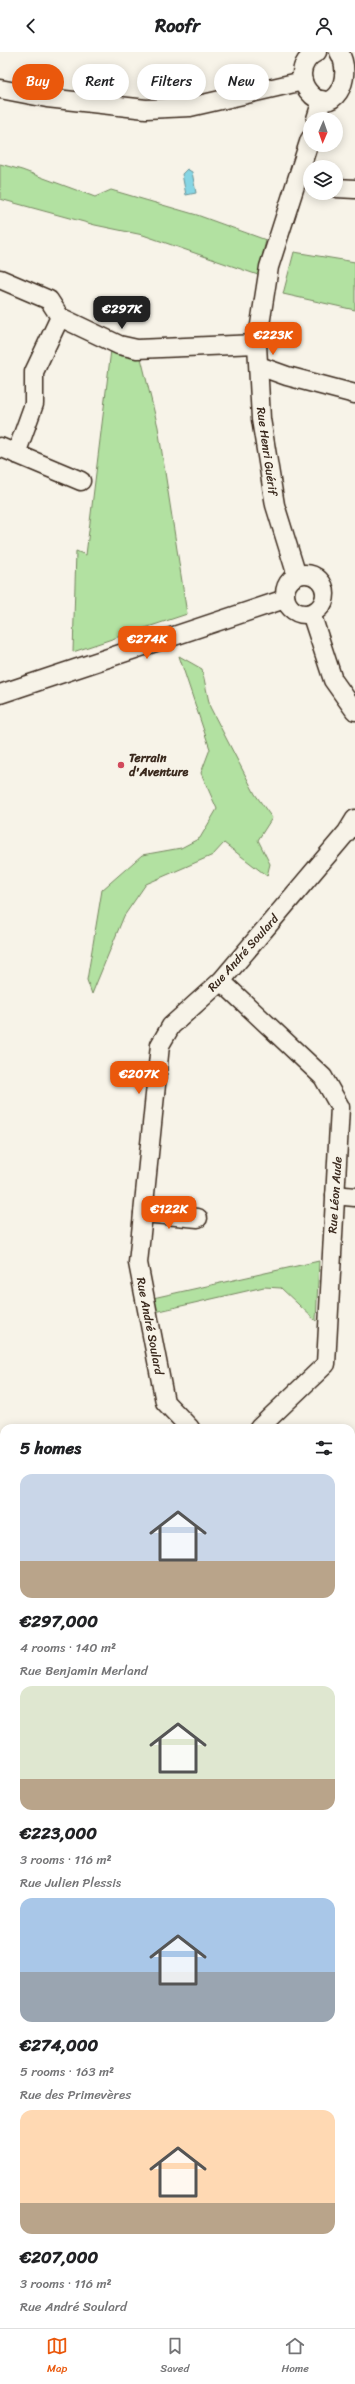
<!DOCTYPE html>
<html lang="en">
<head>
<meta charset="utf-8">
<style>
	:root { --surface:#fff; --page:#f6f6f6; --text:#202124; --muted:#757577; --line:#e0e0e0; --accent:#ea580c }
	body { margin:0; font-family:Sriracha,sans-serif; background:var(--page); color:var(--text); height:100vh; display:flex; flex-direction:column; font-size:15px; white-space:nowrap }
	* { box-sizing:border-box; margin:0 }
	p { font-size:13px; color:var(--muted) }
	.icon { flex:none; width:22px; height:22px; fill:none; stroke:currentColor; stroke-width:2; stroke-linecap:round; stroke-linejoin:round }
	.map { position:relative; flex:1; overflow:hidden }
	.details { position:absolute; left:0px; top:1372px; width:355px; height:904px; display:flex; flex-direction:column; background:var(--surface); border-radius:12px 12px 0 0; box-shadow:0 2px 10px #0003 }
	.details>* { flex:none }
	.hud { position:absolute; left:12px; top:12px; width:331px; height:36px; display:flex; gap:8px }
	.needle { width:26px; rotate:182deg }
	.tools { position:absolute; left:303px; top:60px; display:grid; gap:8px }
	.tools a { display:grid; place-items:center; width:40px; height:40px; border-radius:50%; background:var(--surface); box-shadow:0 2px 10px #0003; font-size:20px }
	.price { position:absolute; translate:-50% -34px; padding:0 9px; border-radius:8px; background:var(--accent); color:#fff; font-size:13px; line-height:26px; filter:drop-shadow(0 1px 2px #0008) }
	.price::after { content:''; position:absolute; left:50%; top:24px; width:12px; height:9px; margin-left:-6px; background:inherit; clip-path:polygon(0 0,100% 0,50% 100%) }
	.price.on { background:#222; color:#fff }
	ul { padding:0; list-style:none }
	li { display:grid; align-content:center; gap:8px; height:212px; padding:0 20px }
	li span { display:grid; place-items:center; height:124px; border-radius:12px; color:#555 }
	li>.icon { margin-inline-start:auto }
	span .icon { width:72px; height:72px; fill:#fffc; stroke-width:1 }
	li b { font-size:17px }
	h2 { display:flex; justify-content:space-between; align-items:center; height:48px; padding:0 20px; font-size:17px }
	.pill { padding:0 14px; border-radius:18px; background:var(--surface); box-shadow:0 2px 10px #0003; font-size:14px; line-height:36px }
	.pill.on { background:var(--accent); color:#fff }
	header { display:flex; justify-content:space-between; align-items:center; height:52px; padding:0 20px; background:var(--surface); font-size:18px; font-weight:700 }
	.tabs { display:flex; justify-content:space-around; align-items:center; height:56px; border-top:1px solid var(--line); background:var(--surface); font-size:11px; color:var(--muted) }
	.tabs a { display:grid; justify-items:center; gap:2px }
	.tabs .on { color:var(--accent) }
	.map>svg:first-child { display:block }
	.built { fill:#f1dddb }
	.green { fill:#b2e1a1; stroke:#768660 }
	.water { fill:#86d5e4; stroke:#689195 }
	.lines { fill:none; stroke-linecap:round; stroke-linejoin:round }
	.minor-casing { stroke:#3b2a1e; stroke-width:21 }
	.secondary-casing { stroke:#3b2a1e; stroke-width:25 }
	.trunk-casing { stroke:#3b2a1e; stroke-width:25 }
	.minor { stroke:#f7f3e8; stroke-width:18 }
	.secondary { stroke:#f7f3e8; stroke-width:22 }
	.trunk { stroke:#fedf80; stroke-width:22 }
	.poi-dot { fill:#d1495b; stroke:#f7f3e8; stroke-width:1.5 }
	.labels { text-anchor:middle; stroke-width:4; stroke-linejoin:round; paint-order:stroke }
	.street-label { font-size:12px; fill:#3b2a1e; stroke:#f7f3e8 }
	.poi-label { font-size:12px; font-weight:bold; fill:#3b2a1e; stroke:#f7f3e8; text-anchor:start }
</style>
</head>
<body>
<header><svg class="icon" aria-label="back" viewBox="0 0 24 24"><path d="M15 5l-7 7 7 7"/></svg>Roofr<svg class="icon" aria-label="person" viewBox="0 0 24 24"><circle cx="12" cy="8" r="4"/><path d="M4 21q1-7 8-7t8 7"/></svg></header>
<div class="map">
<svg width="355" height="2276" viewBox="0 0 355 2276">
	<rect width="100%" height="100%" fill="#f7f3e8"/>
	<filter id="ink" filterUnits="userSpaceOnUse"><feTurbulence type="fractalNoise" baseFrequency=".025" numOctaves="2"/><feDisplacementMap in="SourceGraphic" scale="8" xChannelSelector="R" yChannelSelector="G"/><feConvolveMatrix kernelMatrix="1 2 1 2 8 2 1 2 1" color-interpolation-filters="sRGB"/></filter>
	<g filter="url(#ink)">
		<polygon class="built" points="355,2245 355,2276 157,2276 166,2272 351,2272 351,2247"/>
		<g class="green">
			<polygon points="0,112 22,118 95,145 111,138 197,163 266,188 258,223 143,183 95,173 0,147"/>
			<polygon points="294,200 355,210 355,258 283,242"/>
			<polygon points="111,298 126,304 141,306 158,375 187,562 73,600 76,499 86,503"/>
			<polygon points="179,604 202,617 210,655 255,742 272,766 258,788 270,812 267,824 224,791 213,803 146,832 124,864 92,942 87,928 102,838 142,803 181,796 200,786 217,757 201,721 210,697"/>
			<polygon points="319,1209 316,1269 281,1236 264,1235 155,1260 153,1246"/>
			<polygon points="4,1474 4,1535 0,1541 0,1497"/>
			<polygon points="355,1897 355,1950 351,1955 351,1901"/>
			<polygon points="355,1955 355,2062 351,2063 351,1959"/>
		</g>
		<polygon class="water" points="187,117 192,120 196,141 186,143 182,122"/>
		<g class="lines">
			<g class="minor-casing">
				<g id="minor">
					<path d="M317 0C308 4 302 13 302 22 302 28 304 34 308 39 332 69 355 25 339 0"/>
					<polyline points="0,37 47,46 146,57 190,55 303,29"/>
					<polyline points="316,67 322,48"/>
					<polyline points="336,136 355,137"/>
					<polyline points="0,227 49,248 60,265 119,293 137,297 257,292"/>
					<polyline points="259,314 287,324 355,342"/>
					<polyline points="0,395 81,429"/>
					<polyline points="16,402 34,352 34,320 60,265"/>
					<circle cx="305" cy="542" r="20"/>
					<polyline points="297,524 275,453 261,367 257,292 269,215 310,87"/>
					<polyline points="311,561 333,628 355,659"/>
					<polyline points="0,642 285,547"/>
					<polyline points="221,929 323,1025 340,1055 326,1312 259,1376"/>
					<polyline points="335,1143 355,1145"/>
					<polyline points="143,1161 198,1166"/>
					<polyline points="190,1376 165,1350 138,1211 160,993 171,974 221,929 347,780 355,767"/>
					<polyline points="0,1934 4,1934"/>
					<polyline points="351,2089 355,2091"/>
					<polyline points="351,2204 355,2201"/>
					<polyline points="118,2276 123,2272"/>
				</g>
			</g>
			<g class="secondary-casing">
				<polyline id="secondary" points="0,1759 4,1761"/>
			</g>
			<g class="trunk-casing">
				<g id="trunk">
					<polyline points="351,1567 355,1558"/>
					<polyline points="351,1632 355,1621"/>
					<polyline points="351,1774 355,1782"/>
					<polyline points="351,1836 355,1831"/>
					<polyline points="351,1872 355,1867"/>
					<polyline points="351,2077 355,2076"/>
					<polyline points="0,2159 4,2153"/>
					<polyline points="0,2209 4,2205"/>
					<polyline points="0,2246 4,2242"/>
					<polyline points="36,2276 40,2272"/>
				</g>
			</g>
			<use href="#minor" class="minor"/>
			<use href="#secondary" class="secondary"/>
			<use href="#trunk" class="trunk"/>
		</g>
	</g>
	<circle class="poi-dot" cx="121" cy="713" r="4"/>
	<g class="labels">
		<g class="street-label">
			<text transform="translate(267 399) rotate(82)" y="4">Rue Henri Guérif</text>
			<text transform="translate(243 901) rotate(-48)" y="4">Rue André Soulard</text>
			<text transform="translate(335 1143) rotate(-86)" y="4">Rue Léon Aude</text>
			<text transform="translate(150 1274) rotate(79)" y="4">Rue André Soulard</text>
		</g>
		<g class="poi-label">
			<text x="129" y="710">Terrain<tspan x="129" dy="14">d'Aventure</tspan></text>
		</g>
	</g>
</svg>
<div class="tools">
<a><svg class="needle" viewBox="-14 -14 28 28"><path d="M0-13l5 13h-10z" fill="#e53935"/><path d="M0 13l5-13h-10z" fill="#757577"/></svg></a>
<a><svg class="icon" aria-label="layers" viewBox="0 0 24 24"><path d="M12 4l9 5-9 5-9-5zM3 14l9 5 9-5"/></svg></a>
</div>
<b class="price on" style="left:122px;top:278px">€297K</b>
<b class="price" style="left:273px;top:304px">€223K</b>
<b class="price" style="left:147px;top:608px">€274K</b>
<b class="price" style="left:139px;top:1043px">€207K</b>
<b class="price" style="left:169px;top:1178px">€122K</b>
<div class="hud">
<a class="pill on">Buy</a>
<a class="pill">Rent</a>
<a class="pill">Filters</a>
<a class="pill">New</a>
</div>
<section class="details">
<h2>5 homes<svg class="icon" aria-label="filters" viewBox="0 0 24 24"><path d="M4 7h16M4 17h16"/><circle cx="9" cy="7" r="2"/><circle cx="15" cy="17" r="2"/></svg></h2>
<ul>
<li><span style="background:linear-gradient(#c9d6e8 70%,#b9a48a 0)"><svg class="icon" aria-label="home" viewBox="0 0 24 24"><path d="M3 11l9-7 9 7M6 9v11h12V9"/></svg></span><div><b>€297,000</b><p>4 rooms · 140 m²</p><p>Rue Benjamin Merland</p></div></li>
<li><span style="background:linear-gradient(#dfe7d0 75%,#b9a48a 0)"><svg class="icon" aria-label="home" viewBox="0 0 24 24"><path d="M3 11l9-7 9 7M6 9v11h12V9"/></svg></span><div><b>€223,000</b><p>3 rooms · 116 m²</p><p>Rue Julien Plessis</p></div></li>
<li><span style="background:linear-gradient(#a9c7e8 60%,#9aa5b1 0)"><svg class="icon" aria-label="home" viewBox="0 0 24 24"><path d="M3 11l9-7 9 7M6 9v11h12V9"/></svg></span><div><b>€274,000</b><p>5 rooms · 163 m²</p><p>Rue des Primevères</p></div></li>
<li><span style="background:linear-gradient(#ffd9b3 75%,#b9a48a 0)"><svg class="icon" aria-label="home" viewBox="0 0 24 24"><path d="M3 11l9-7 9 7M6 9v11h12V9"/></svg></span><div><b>€207,000</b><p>3 rooms · 116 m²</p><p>Rue André Soulard</p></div></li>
</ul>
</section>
</div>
<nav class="tabs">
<a class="on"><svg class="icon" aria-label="map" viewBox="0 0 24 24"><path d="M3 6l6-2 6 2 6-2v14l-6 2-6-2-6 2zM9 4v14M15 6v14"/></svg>Map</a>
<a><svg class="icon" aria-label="saved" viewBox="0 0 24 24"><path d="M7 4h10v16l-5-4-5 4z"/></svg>Saved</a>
<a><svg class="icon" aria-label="home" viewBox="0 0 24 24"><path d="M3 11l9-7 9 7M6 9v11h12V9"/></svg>Home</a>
</nav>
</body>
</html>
